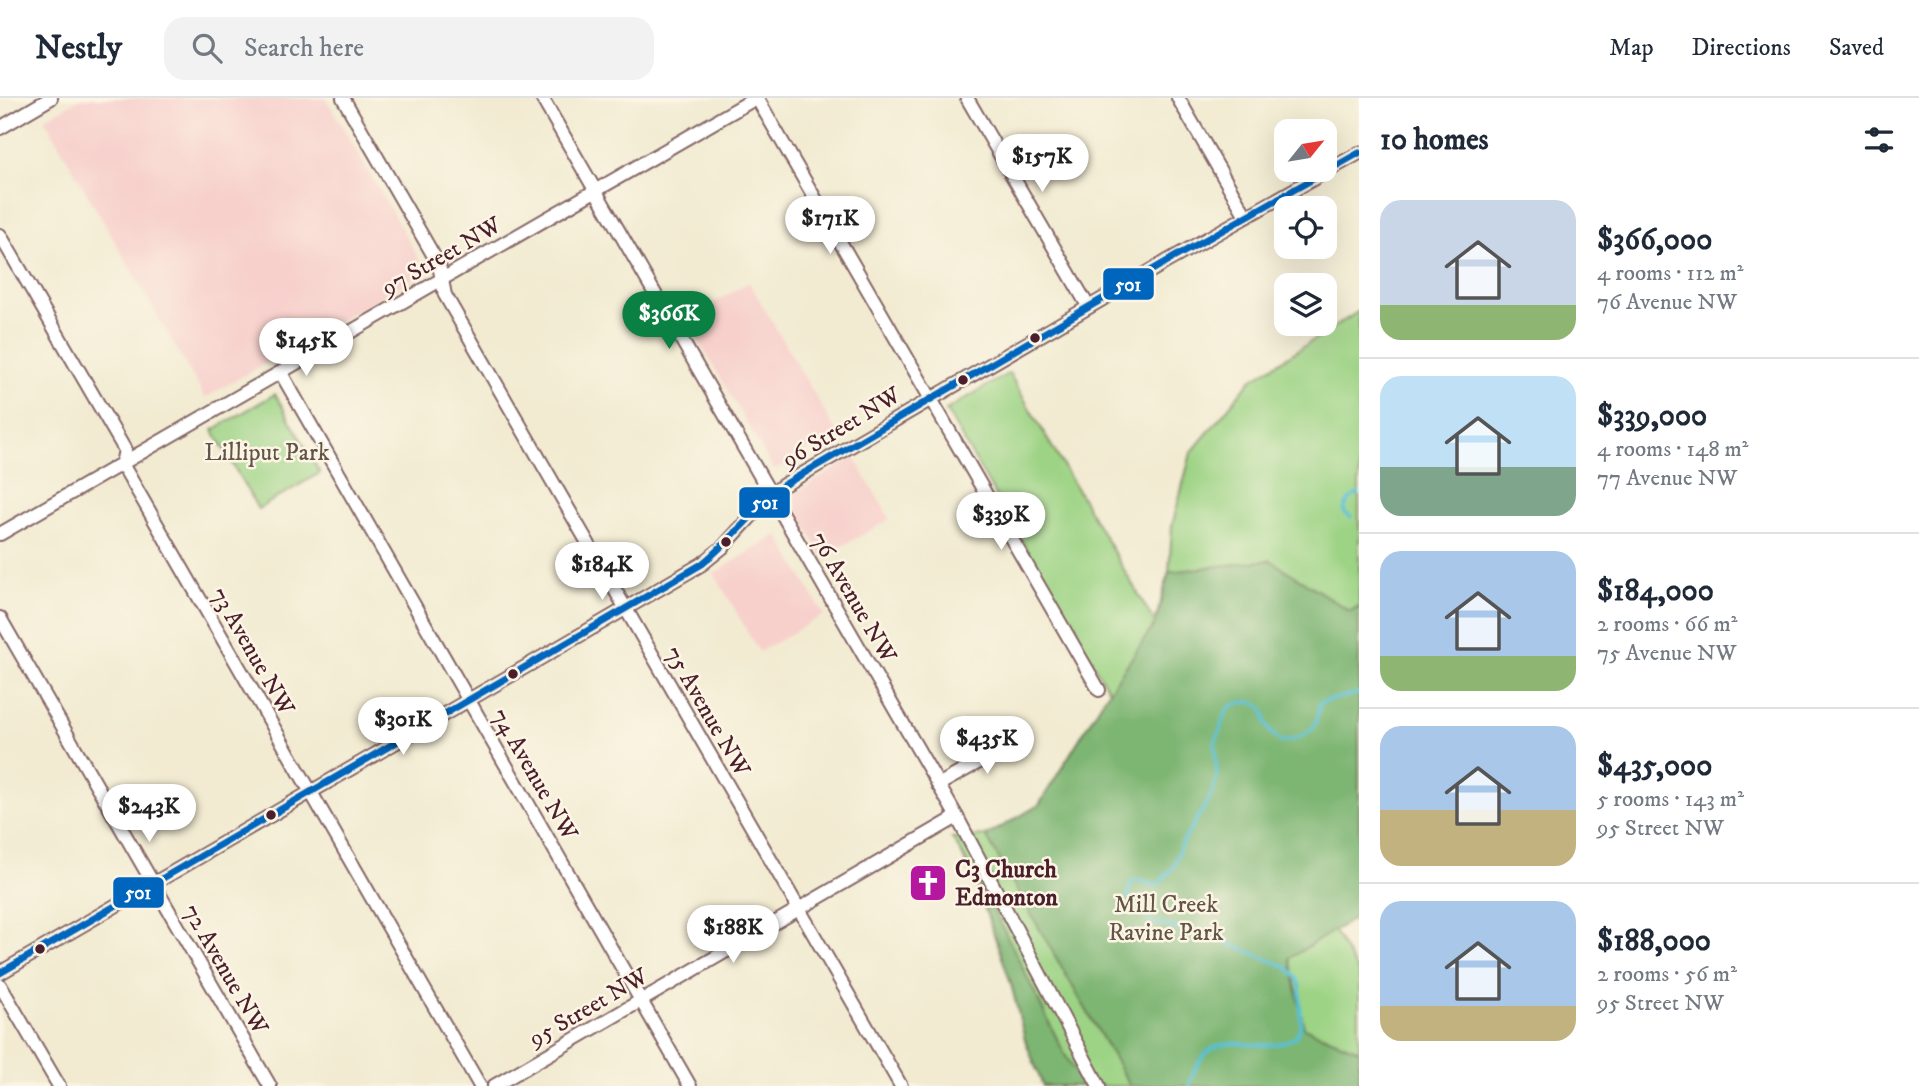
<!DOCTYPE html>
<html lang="en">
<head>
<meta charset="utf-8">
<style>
	:root { --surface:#fff; --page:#f2f2f3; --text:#1f2937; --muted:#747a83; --line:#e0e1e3; --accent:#0b8043 }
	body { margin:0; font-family:"IM FELL DW Pica",serif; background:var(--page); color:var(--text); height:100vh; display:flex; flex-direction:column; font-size:26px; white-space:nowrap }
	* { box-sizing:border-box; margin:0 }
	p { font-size:23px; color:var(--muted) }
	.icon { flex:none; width:38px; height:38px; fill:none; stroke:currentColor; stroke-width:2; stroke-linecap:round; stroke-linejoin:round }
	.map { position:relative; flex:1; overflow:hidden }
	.sheet { display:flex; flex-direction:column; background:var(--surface); width:560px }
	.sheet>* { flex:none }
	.needle { width:46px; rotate:60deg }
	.buttons { position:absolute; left:1274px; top:21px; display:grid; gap:14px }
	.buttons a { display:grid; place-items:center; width:63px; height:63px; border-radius:14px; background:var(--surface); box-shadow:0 7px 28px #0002; font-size:35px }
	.price { position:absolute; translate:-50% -60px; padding:0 16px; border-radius:24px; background:#fff; color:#222; font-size:23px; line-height:46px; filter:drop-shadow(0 2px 4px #0008) }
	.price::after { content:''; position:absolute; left:50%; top:42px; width:21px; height:16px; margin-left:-10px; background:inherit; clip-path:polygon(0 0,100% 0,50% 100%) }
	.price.on { background:var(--accent); color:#fff }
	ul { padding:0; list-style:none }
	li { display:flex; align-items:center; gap:21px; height:175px; padding:0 21px }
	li+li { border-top:2px solid var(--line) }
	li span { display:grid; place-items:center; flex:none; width:196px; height:140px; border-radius:21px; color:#555 }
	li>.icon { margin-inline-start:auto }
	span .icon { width:84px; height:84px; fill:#fffc; stroke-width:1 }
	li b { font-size:30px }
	h2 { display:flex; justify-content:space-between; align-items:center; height:84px; padding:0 21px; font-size:30px }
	header { display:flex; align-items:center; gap:42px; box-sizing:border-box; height:98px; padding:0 35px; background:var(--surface); border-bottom:2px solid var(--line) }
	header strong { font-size:33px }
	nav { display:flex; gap:38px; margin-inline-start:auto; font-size:24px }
	.search { width:490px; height:63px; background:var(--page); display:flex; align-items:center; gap:18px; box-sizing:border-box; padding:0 24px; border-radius:21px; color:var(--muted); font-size:26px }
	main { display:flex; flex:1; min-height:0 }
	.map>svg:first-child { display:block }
	.built { fill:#f7d0cc }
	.green { fill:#9cd384; stroke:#737958; stroke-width:2 }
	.forest { fill:#7db572; stroke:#646a4e; stroke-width:2 }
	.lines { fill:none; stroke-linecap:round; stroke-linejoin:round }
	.stream { stroke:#57c0d3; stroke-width:3.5 }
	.minor-casing { stroke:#856665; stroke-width:16 }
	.minor { stroke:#fff; stroke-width:12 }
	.bus-1-casing { stroke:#fcf5e5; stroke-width:12 }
	.bus-1 { stroke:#0065bd; stroke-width:7 }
	.bus-dot { fill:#4a1f2b; stroke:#fcf5e5; stroke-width:2.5 }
	.labels { text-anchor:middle; stroke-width:5; stroke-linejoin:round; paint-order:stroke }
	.street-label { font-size:24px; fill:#4a1f2b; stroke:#fcf5e5 }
	.park-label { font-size:24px; fill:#635546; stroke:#fcf5e5 }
	.poi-label { font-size:24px; font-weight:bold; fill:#4a1f2b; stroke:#fcf5e5; text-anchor:start }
	.line-badge { stroke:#fcf5e5; stroke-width:2.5 }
	.badge-label { font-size:19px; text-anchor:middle; font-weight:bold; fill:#fff }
</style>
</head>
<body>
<header>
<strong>Nestly</strong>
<div class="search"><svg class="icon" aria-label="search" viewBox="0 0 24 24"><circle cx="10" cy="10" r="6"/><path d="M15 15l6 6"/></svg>Search here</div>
<nav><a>Map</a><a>Directions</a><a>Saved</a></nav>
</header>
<main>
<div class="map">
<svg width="1359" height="988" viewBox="0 0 1359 988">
	<rect width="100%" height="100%" fill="#fcf5e5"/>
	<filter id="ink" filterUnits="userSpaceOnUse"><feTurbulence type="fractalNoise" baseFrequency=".0143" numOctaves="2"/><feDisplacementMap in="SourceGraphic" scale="14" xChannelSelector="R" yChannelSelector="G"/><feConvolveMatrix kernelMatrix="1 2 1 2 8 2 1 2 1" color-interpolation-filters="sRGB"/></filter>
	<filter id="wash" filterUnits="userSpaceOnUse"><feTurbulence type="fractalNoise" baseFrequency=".00686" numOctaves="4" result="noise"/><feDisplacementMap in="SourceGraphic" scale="28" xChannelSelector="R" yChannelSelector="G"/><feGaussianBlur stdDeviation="1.57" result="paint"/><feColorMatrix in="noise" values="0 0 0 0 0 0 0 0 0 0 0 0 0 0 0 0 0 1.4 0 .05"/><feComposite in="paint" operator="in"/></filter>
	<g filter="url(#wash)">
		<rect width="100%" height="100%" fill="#f2ebd2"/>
		<g class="built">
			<polygon points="81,0 326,0 426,173 205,300 44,21"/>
			<polygon points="749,184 837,335 774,372 686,221"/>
			<polygon points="854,359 890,421 823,459 789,399"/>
			<polygon points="778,437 824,517 759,554 714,475"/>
		</g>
		<g class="green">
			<path d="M1359 213V817L1334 833 1359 876V988H1043C1010 908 1002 813 952 740L986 738 1039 707 1109 593 946 312 1009 275 1155 525 1169 474 1172 428 1191 355 1251 282Z"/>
			<polygon points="275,296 320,375 258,411 213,332"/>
		</g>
		<g class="forest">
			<polygon points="1270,462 1350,513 1359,508 1359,817 1290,860 1304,930 1359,952 1359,988 1130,988 986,738 1039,707 1109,593 1155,526 1169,474"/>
			<polygon points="960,752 1003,830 1064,955 1084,988 1043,988 1025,942 1011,885 980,797"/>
		</g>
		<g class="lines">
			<g class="stream">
				<path d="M1351 419 1344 414C1345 405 1351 399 1359 395"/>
				<path d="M1189 988C1210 915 1256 964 1295 939L1301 928 1300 888 1297 880 1287 869 1217 841 1152 824 1142 817 1128 797 1131 784 1138 782 1157 788 1174 768 1180 749 1212 696 1217 679 1215 645 1228 610C1238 604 1258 599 1264 614 1266 620 1265 625 1269 631 1272 636 1277 640 1281 644 1295 642 1314 637 1317 620 1319 613 1317 610 1321 604L1359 595"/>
			</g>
		</g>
	</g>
	<g filter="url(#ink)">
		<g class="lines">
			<g class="minor-casing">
				<g id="minor">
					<polyline points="343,0 439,167 445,197 901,988"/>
					<polyline points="542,0 957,719 1099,988"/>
					<polyline points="757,0 1099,592"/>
					<polyline points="967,0 1088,208"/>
					<polyline points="1178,0 1246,118"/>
					<polyline points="0,30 51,0"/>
					<polyline points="0,137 125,352 122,366 129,378 480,988"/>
					<polyline points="281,275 690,988"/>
					<polyline points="0,436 756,0"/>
					<polyline points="0,520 270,988"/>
					<polyline points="938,687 1020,641"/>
					<polyline points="0,875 702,466 723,449 766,402 782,388 1166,164 1359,55"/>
					<polyline points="0,887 59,988"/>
					<polyline points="494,988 957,719"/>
				</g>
			</g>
			<use href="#minor" class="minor"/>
			<g class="bus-1-casing">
				<path id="bus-1" d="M0 875 702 466C731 442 754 413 782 388L1166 164 1359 55"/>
			</g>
			<use href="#bus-1" class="bus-1"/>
		</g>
	</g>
	<defs>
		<g id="church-square" transform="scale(2.0125)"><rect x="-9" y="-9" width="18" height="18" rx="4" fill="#b5179e" stroke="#fcf5e5"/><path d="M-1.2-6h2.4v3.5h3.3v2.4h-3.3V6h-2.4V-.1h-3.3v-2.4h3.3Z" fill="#fff"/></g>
	</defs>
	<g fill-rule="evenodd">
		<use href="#church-square" x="928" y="785"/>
	</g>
	<g class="bus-dot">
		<circle cx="1035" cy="240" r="6"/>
		<circle cx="963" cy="282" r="6"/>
		<circle cx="726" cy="444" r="6"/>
		<circle cx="513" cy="576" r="6"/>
		<circle cx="271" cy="717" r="6"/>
		<circle cx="40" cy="851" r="6"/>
	</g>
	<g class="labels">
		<g class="street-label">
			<text transform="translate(441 158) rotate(-30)" y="8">97 Street NW</text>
			<text transform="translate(841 329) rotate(-31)" y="8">96 Street NW</text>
			<text transform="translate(854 499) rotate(60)" y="8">76 Avenue NW</text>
			<text transform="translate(253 553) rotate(60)" y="8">73 Avenue NW</text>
			<text transform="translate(708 613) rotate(60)" y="8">75 Avenue NW</text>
			<text transform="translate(535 676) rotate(60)" y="8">74 Avenue NW</text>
			<text transform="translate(226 871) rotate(60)" y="8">72 Avenue NW</text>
			<text transform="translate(588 909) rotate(-30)" y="8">95 Street NW</text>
		</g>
		<g class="park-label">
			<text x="267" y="362">Lilliput Park</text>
			<text x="1166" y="814">Mill Creek<tspan x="1166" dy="28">Ravine Park</tspan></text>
		</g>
		<g class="poi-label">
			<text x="955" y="779">C3 Church<tspan x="955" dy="28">Edmonton</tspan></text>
		</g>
	</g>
	<g class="line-badge">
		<rect x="1102" y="169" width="53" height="34" rx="7" fill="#0065bd"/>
		<rect x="738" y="388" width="53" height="33" rx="7" fill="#0065bd"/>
		<rect x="112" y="778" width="53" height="33" rx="7" fill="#0065bd"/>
	</g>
	<g class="badge-label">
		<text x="1128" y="193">501</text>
		<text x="765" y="411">501</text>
		<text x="138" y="801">501</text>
	</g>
</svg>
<div class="buttons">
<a><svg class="needle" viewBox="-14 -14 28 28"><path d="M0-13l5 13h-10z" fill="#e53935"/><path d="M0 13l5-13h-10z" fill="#747a83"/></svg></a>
<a><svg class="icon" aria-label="locate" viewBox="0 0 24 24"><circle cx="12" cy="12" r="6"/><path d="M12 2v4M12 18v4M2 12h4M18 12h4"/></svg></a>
<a><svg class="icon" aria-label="layers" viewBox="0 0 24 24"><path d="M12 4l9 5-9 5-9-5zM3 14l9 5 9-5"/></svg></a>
</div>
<b class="price" style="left:1042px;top:96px">$157K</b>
<b class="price" style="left:830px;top:158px">$171K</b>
<b class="price on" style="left:669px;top:253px">$366K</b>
<b class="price" style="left:306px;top:280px">$145K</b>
<b class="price" style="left:1001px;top:454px">$339K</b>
<b class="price" style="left:602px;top:504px">$184K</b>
<b class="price" style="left:403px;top:659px">$301K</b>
<b class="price" style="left:987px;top:678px">$435K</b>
<b class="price" style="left:149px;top:746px">$243K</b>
<b class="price" style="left:733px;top:867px">$188K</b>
</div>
<section class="sheet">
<h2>10 homes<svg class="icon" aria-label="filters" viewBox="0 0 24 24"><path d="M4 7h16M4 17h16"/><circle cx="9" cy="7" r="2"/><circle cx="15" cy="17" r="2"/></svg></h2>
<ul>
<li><span style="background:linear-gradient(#c9d6e8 75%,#8fb573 0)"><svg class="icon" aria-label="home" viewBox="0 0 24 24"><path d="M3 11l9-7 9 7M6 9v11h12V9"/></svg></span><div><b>$366,000</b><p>4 rooms · 112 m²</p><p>76 Avenue NW</p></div></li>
<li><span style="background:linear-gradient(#bfe0f5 65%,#7fa58c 0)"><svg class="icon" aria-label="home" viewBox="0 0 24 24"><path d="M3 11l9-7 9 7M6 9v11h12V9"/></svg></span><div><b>$339,000</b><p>4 rooms · 148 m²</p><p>77 Avenue NW</p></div></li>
<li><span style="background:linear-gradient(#a9c7e8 75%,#8fb573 0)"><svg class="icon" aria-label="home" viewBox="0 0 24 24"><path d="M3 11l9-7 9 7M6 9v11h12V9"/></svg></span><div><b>$184,000</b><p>2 rooms · 66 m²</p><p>75 Avenue NW</p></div></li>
<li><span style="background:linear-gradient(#a9c7e8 60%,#c2b280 0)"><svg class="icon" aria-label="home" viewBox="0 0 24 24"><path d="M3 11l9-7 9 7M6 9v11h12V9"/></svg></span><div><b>$435,000</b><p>5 rooms · 143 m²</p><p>95 Street NW</p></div></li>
<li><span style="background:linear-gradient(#a9c7e8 75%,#c2b280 0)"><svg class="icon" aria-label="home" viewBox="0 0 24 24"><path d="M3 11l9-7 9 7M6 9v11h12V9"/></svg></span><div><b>$188,000</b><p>2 rooms · 56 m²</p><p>95 Street NW</p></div></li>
</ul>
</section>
</main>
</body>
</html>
